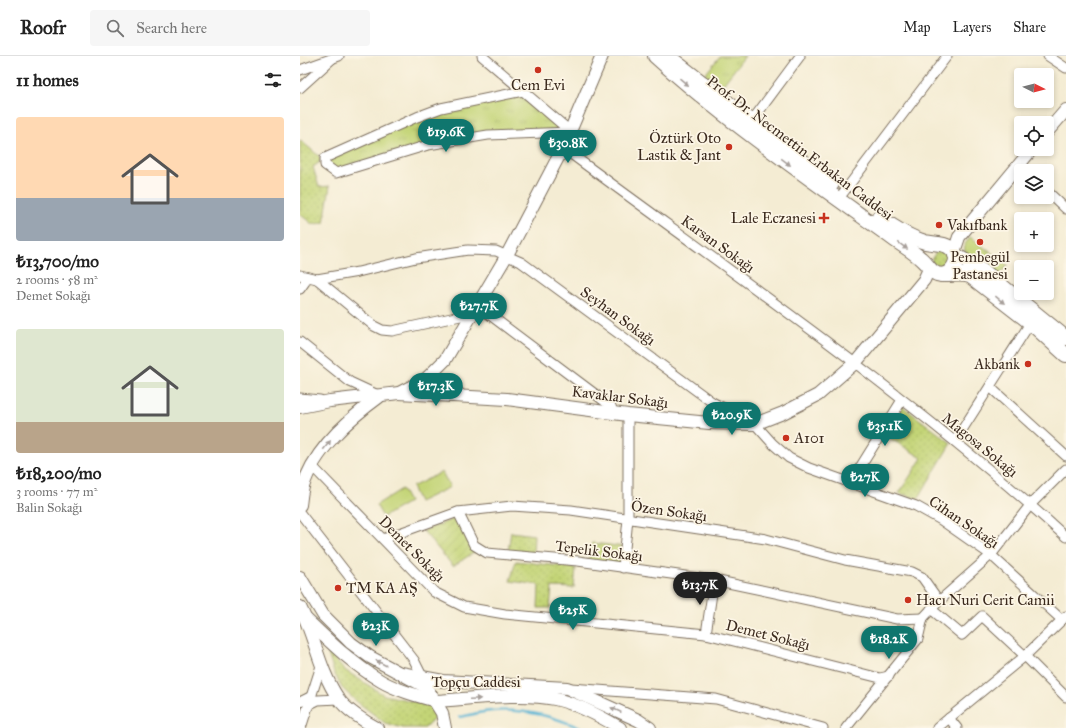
<!DOCTYPE html>
<html lang="en">
<head>
<meta charset="utf-8">
<style>
	:root { --surface:#fff; --page:#f6f6f6; --text:#222; --muted:#767676; --line:#e0e0e0; --accent:#0f766e }
	body { margin:0; font-family:"IM FELL Great Primer",serif; background:var(--page); color:var(--text); height:100vh; display:flex; flex-direction:column; font-size:15px; white-space:nowrap }
	* { box-sizing:border-box; margin:0 }
	p { font-size:13px; color:var(--muted) }
	.icon { flex:none; width:22px; height:22px; fill:none; stroke:currentColor; stroke-width:2; stroke-linecap:round; stroke-linejoin:round }
	.map { position:relative; flex:1; overflow:hidden }
	.panel { display:flex; flex-direction:column; background:var(--surface); width:300px }
	.panel>* { flex:none }
	.needle { width:26px; rotate:96deg }
	.buttons { position:absolute; left:714px; top:12px; display:grid; gap:8px }
	.buttons a { display:grid; place-items:center; width:40px; height:40px; border-radius:4px; background:var(--surface); box-shadow:0 2px 6px #0003; font-size:20px }
	.price { position:absolute; translate:-50% -34px; padding:0 9px; border-radius:14px; background:var(--accent); color:#fff; font-size:13px; line-height:26px; filter:drop-shadow(0 1px 2px #0008) }
	.price::after { content:''; position:absolute; left:50%; top:24px; width:12px; height:9px; margin-left:-6px; background:inherit; clip-path:polygon(0 0,100% 0,50% 100%) }
	.price.active { background:#222; color:#fff }
	ul { padding:0; list-style:none }
	li { display:grid; align-content:center; gap:8px; height:212px; padding:0 16px }
	li span { display:grid; place-items:center; height:124px; border-radius:4px; color:#555 }
	li>.icon { margin-inline-start:auto }
	span .icon { width:72px; height:72px; fill:#fffc; stroke-width:1 }
	li b { font-size:17px }
	h2 { display:flex; justify-content:space-between; align-items:center; height:48px; padding:0 16px; font-size:17px }
	header { display:flex; align-items:center; gap:24px; box-sizing:border-box; height:56px; padding:0 20px; background:var(--surface); border-bottom:1px solid var(--line) }
	header strong { font-size:19px }
	nav { display:flex; gap:22px; margin-inline-start:auto; font-size:14px }
	.search { width:280px; height:36px; background:var(--page); display:flex; align-items:center; gap:10px; box-sizing:border-box; padding:0 14px; border-radius:4px; color:var(--muted); font-size:15px }
	main { display:flex; flex:1; min-height:0 }
	.map>svg:first-child { display:block }
	.grass { fill:url(#grass-dots); stroke:#7f7f4a }
	.park { fill:url(#park-tufts); stroke:#7f7f4a }
	.garden { fill:url(#garden-furrows); stroke:#7f7f4a }
	.pitch { fill:#c3d476; stroke:#7f7f4a }
	.lines { fill:none; stroke-linecap:round; stroke-linejoin:round }
	.stream { stroke:#56b4d4; stroke-width:2.5 }
	.street-casing { stroke:#7c6e5d; stroke-width:11 }
	.secondary-casing { stroke:#7c6e5d; stroke-width:14 }
	.primary-casing { stroke:#7c6e5d; stroke-width:16 }
	.street { stroke:#fff; stroke-width:9 }
	.secondary { stroke:#fff; stroke-width:12 }
	.primary { stroke:#fff; stroke-width:14 }
	.oneway { fill:#a79f9a }
	.poi-dot { fill:#c8321e; stroke:#fcf5e5; stroke-width:1.5 }
	.labels { text-anchor:middle; stroke-width:3.5; stroke-linejoin:round; paint-order:stroke }
	.poi-label { font-size:15px; fill:#3b2a1e; stroke:#fcf5e5; text-anchor:start }
	.street-label { font-size:15px; fill:#3b2a1e; stroke:#fcf5e5 }
</style>
</head>
<body>
<header>
<strong>Roofr</strong>
<div class="search"><svg class="icon" aria-label="search" viewBox="0 0 24 24"><circle cx="10" cy="10" r="6"/><path d="M15 15l6 6"/></svg>Search here</div>
<nav><a>Map</a><a>Layers</a><a>Share</a></nav>
</header>
<main>
<section class="panel">
<h2>11 homes<svg class="icon" aria-label="filters" viewBox="0 0 24 24"><path d="M4 7h16M4 17h16"/><circle cx="9" cy="7" r="2"/><circle cx="15" cy="17" r="2"/></svg></h2>
<ul>
<li><span style="background:linear-gradient(#ffd9b3 65%,#9aa5b1 0)"><svg class="icon" aria-label="home" viewBox="0 0 24 24"><path d="M3 11l9-7 9 7M6 9v11h12V9"/></svg></span><div><b>₺13,700/mo</b><p>2 rooms · 58 m²</p><p>Demet Sokağı</p></div></li>
<li><span style="background:linear-gradient(#dfe7d0 75%,#b9a48a 0)"><svg class="icon" aria-label="home" viewBox="0 0 24 24"><path d="M3 11l9-7 9 7M6 9v11h12V9"/></svg></span><div><b>₺18,200/mo</b><p>3 rooms · 77 m²</p><p>Balin Sokağı</p></div></li>
</ul>
</section>
<div class="map">
<svg width="766" height="672" viewBox="0 0 766 672">
	<defs>
		<pattern id="grass-dots" width="8" height="8" patternUnits="userSpaceOnUse"><rect width="8" height="8" fill="#c3d476"/><path d="M2 2h.1M6 6h.1" fill="none" stroke="#a8b666" stroke-width="1.8" stroke-linecap="round"/></pattern>
		<pattern id="park-tufts" width="24" height="20" patternUnits="userSpaceOnUse"><rect width="24" height="20" fill="#c3d476"/><path d="M3 7l-1-3M5 7V3M7 7l1-3M15 17l-1-3M17 17v-4M19 17l1-3" fill="none" stroke="#a8b666"/></pattern>
		<pattern id="garden-furrows" width="10" height="10" patternUnits="userSpaceOnUse"><rect width="10" height="10" fill="#c3d476"/><path d="M-1 1l2-2M0 10L10 0M9 11l2-2" fill="none" stroke="#a8b666"/></pattern>
	</defs>
	<rect width="100%" height="100%" fill="#fcf5e5"/>
	<filter id="ink" filterUnits="userSpaceOnUse"><feTurbulence type="fractalNoise" baseFrequency=".025" numOctaves="2"/><feDisplacementMap in="SourceGraphic" scale="8" xChannelSelector="R" yChannelSelector="G"/><feConvolveMatrix kernelMatrix="1 2 1 2 8 2 1 2 1" color-interpolation-filters="sRGB"/></filter>
	<filter id="wash" filterUnits="userSpaceOnUse"><feTurbulence type="fractalNoise" baseFrequency=".012" numOctaves="4" result="noise"/><feDisplacementMap in="SourceGraphic" scale="16" xChannelSelector="R" yChannelSelector="G"/><feGaussianBlur stdDeviation="0.9" result="paint"/><feColorMatrix in="noise" values="0 0 0 0 0 0 0 0 0 0 0 0 0 0 0 0 0 1.4 0 .05"/><feComposite in="paint" operator="in"/></filter>
	<g filter="url(#wash)">
		<rect width="100%" height="100%" fill="#f4ecd3"/>
		<g class="grass">
			<polygon points="0,84 20,101 20,106 13,111 19,131 30,130 24,167 12,168 0,158"/>
			<polygon points="642,194 650,199 650,209 638,214 631,204 636,196"/>
			<polygon points="602,350 651,387 618,443 599,437 622,402 585,379"/>
			<polygon points="211,476 234,479 233,498 208,495"/>
			<polygon points="292,487 327,491 323,512 288,507"/>
			<polygon points="216,505 276,512 274,532 252,531 250,552 238,552 239,529 210,525"/>
			<polygon points="27,594 43,613 84,639 130,649 136,654 134,663 125,672 103,672 85,667 56,645 42,632 34,617"/>
		</g>
		<g class="park">
			<polygon points="420,0 445,0 418,35 403,21"/>
			<polygon points="223,35 271,76 188,79 128,89 36,117 25,102 117,61"/>
			<polygon points="670,181 708,209 693,226 664,199 665,188"/>
		</g>
		<polygon class="garden" points="156,462 176,495 153,510 123,475"/>
		<g class="pitch">
			<polygon points="142,416 150,431 119,446 112,431"/>
			<polygon points="102,433 109,446 83,461 76,449"/>
		</g>
		<g class="lines">
			<path class="stream" d="M160 661C170 659 181 656 191 655 221 653 253 660 280 672"/>
		</g>
	</g>
	<g filter="url(#ink)">
		<g class="lines">
			<g class="street-casing">
				<g id="street">
					<polyline points="182,0 271,76"/>
					<polyline points="748,0 766,12"/>
					<polyline points="0,14 39,0"/>
					<polyline points="0,32 32,3"/>
					<polyline points="223,35 141,52 117,61 25,102 25,109 36,117 128,89 188,79 271,76"/>
					<polyline points="451,66 500,0"/>
					<path d="M263 92C433 218 609 338 766 481"/>
					<polyline points="720,107 727,115"/>
					<polyline points="747,135 766,153"/>
					<polyline points="543,137 647,0"/>
					<polyline points="0,219 17,223 58,216 116,202 168,194 196,195 221,206 412,346"/>
					<polyline points="17,223 74,270 82,274 92,275 174,257"/>
					<polyline points="0,233 5,226 6,221"/>
					<polyline points="178,250 311,350 313,357"/>
					<polyline points="0,286 50,326 78,339"/>
					<polyline points="690,331 766,400"/>
					<polyline points="0,342 20,344"/>
					<polyline points="409,367 413,359 412,346 455,368 473,388 489,402 509,412 616,450 641,464 691,499 762,564"/>
					<polyline points="655,385 727,272 732,268"/>
					<polyline points="12,410 134,536 164,551 205,558 406,578 580,622 589,620"/>
					<polyline points="551,426 602,344"/>
					<polyline points="158,456 174,489 187,497 278,505 414,524 597,563 623,562"/>
					<polyline points="0,457 114,604 123,622"/>
					<polyline points="83,483 158,456 212,450 271,454 466,483 545,504 612,516 622,521 639,545"/>
					<polyline points="323,512 328,463 328,359"/>
					<polyline points="631,553 662,579 682,560 725,600 766,641"/>
					<polyline points="406,578 414,524"/>
					<polyline points="271,632 416,643 523,672"/>
					<polyline points="0,646 12,640"/>
					<polyline points="10,648 18,644 38,643"/>
					<polyline points="649,662 657,672"/>
					<polyline points="1,672 21,610"/>
					<polyline points="546,672 618,583 623,562 639,545 691,499 731,448 766,413"/>
					<polyline points="637,672 725,600 766,560"/>
				</g>
			</g>
			<g class="secondary-casing">
				<g id="secondary">
					<polyline points="747,76 766,54"/>
					<polyline points="654,196 659,181 732,93"/>
					<path d="M126 323C139 325 147 335 159 338"/>
					<polyline points="99,337 207,343 328,359 409,367 455,368 483,357 518,339 556,306 624,224 629,213"/>
					<polyline points="0,351 30,345 99,337 126,323 145,304 207,199 263,92 302,0"/>
					<path d="M0 449C1 443 1 437 3 431 13 395 50 362 79 341"/>
					<polyline points="0,521 23,559 51,587 70,601 126,631 142,657 145,672"/>
					<path d="M0 551C15 581 19 614 38 642 45 653 65 666 77 672"/>
					<path d="M5 562C29 585 52 608 81 625 96 634 118 640 136 645 171 643 221 636 255 643 278 648 300 660 320 672"/>
					<polyline points="101,617 143,625 267,632 338,664 350,672"/>
				</g>
			</g>
			<g class="primary-casing">
				<g id="primary">
					<path d="M355 0C430 68 513 125 595 184 605 191 618 198 626 208 630 212 631 216 637 218 647 221 658 216 670 220L732 268 766 299"/>
					<polyline points="368,0 532,128"/>
					<path d="M579 161C593 171 608 181 625 186 633 188 643 187 649 191 662 199 655 216 642 219"/>
					<polyline points="655,199 686,217 766,282"/>
				</g>
			</g>
			<use href="#street" class="street"/>
			<use href="#secondary" class="secondary"/>
			<use href="#primary" class="primary"/>
		</g>
		<defs><path id="oneway-solid" d="M-6-.8H1V-3.2L6.5 0L1 3.2V.8H-6Z"/></defs>
		<g class="oneway">
			<use href="#oneway-solid" transform="translate(384 26) rotate(41)"/>
			<use href="#oneway-solid" transform="translate(486 106) rotate(37)"/>
			<use href="#oneway-solid" transform="translate(603 190) rotate(36)"/>
			<use href="#oneway-solid" transform="translate(700 244) rotate(39)"/>
			<use href="#oneway-solid" transform="translate(27 389) rotate(-52)"/>
			<use href="#oneway-solid" transform="translate(81 607) rotate(-152)"/>
			<use href="#oneway-solid" transform="translate(175 643) rotate(-3)"/>
			<use href="#oneway-solid" transform="translate(316 654) rotate(-155)"/>
		</g>
	</g>
	<g class="poi-dot">
		<circle cx="238" cy="14" r="4"/>
		<circle cx="429" cy="91" r="4"/>
		<path d="M522 156h4v4h4v4h-4v4h-4v-4h-4v-4h4z"/>
		<circle cx="639" cy="169" r="4"/>
		<circle cx="680" cy="186" r="4"/>
		<circle cx="728" cy="308" r="4"/>
		<circle cx="486" cy="382" r="4"/>
		<circle cx="38" cy="532" r="4"/>
		<circle cx="608" cy="544" r="4"/>
	</g>
	<g class="labels">
		<g class="poi-label">
			<text x="238" y="34" text-anchor="middle">Cem Evi</text>
			<text x="421" y="87" text-anchor="end">Öztürk Oto<tspan x="421" dy="17">Lastik &amp; Jant</tspan></text>
			<text x="516" y="167" text-anchor="end">Lale Eczanesi</text>
			<text x="647" y="174">Vakıfbank</text>
			<text x="680" y="206" text-anchor="middle">Pembegül<tspan x="680" dy="17">Pastanesi</tspan></text>
			<text x="720" y="313" text-anchor="end">Akbank</text>
			<text x="494" y="387">A101</text>
			<text x="46" y="537">TM KA AŞ</text>
			<text x="616" y="549">Hacı Nuri Cerit Camii</text>
		</g>
		<g class="street-label">
			<text transform="translate(500 92) rotate(37)" y="5">Prof. Dr. Necmettin Erbakan Caddesi</text>
			<text transform="translate(418 188) rotate(36)" y="5">Karsan Sokağı</text>
			<text transform="translate(318 260) rotate(36)" y="5">Seyhan Sokağı</text>
			<text transform="translate(320 341) rotate(7)" y="5">Kavaklar Sokağı</text>
			<text transform="translate(680 389) rotate(39)" y="5">Magosa Sokağı</text>
			<text transform="translate(369 455) rotate(8)" y="5">Özen Sokağı</text>
			<text transform="translate(664 466) rotate(34)" y="5">Cihan Sokağı</text>
			<text transform="translate(112 493) rotate(45)" y="5">Demet Sokağı</text>
			<text transform="translate(299 495) rotate(7)" y="5">Tepelik Sokağı</text>
			<text transform="translate(468 579) rotate(14)" y="5">Demet Sokağı</text>
			<text x="176" y="631">Topçu Caddesi</text>
		</g>
	</g>
</svg>
<div class="buttons">
<a><svg class="needle" viewBox="-14 -14 28 28"><path d="M0-13l5 13h-10z" fill="#e53935"/><path d="M0 13l5-13h-10z" fill="#767676"/></svg></a>
<a><svg class="icon" aria-label="locate" viewBox="0 0 24 24"><circle cx="12" cy="12" r="6"/><path d="M12 2v4M12 18v4M2 12h4M18 12h4"/></svg></a>
<a><svg class="icon" aria-label="layers" viewBox="0 0 24 24"><path d="M12 4l9 5-9 5-9-5zM3 14l9 5 9-5"/></svg></a>
<a>+</a>
<a>−</a>
</div>
<b class="price" style="left:146px;top:97px">₺19.6K</b>
<b class="price" style="left:268px;top:108px">₺30.8K</b>
<b class="price" style="left:179px;top:271px">₺27.7K</b>
<b class="price" style="left:136px;top:351px">₺17.3K</b>
<b class="price" style="left:432px;top:380px">₺20.9K</b>
<b class="price" style="left:585px;top:391px">₺35.1K</b>
<b class="price" style="left:565px;top:442px">₺27K</b>
<b class="price active" style="left:400px;top:550px">₺13.7K</b>
<b class="price" style="left:273px;top:575px">₺25K</b>
<b class="price" style="left:76px;top:591px">₺23K</b>
<b class="price" style="left:589px;top:604px">₺18.2K</b>
</div>
</main>
</body>
</html>
